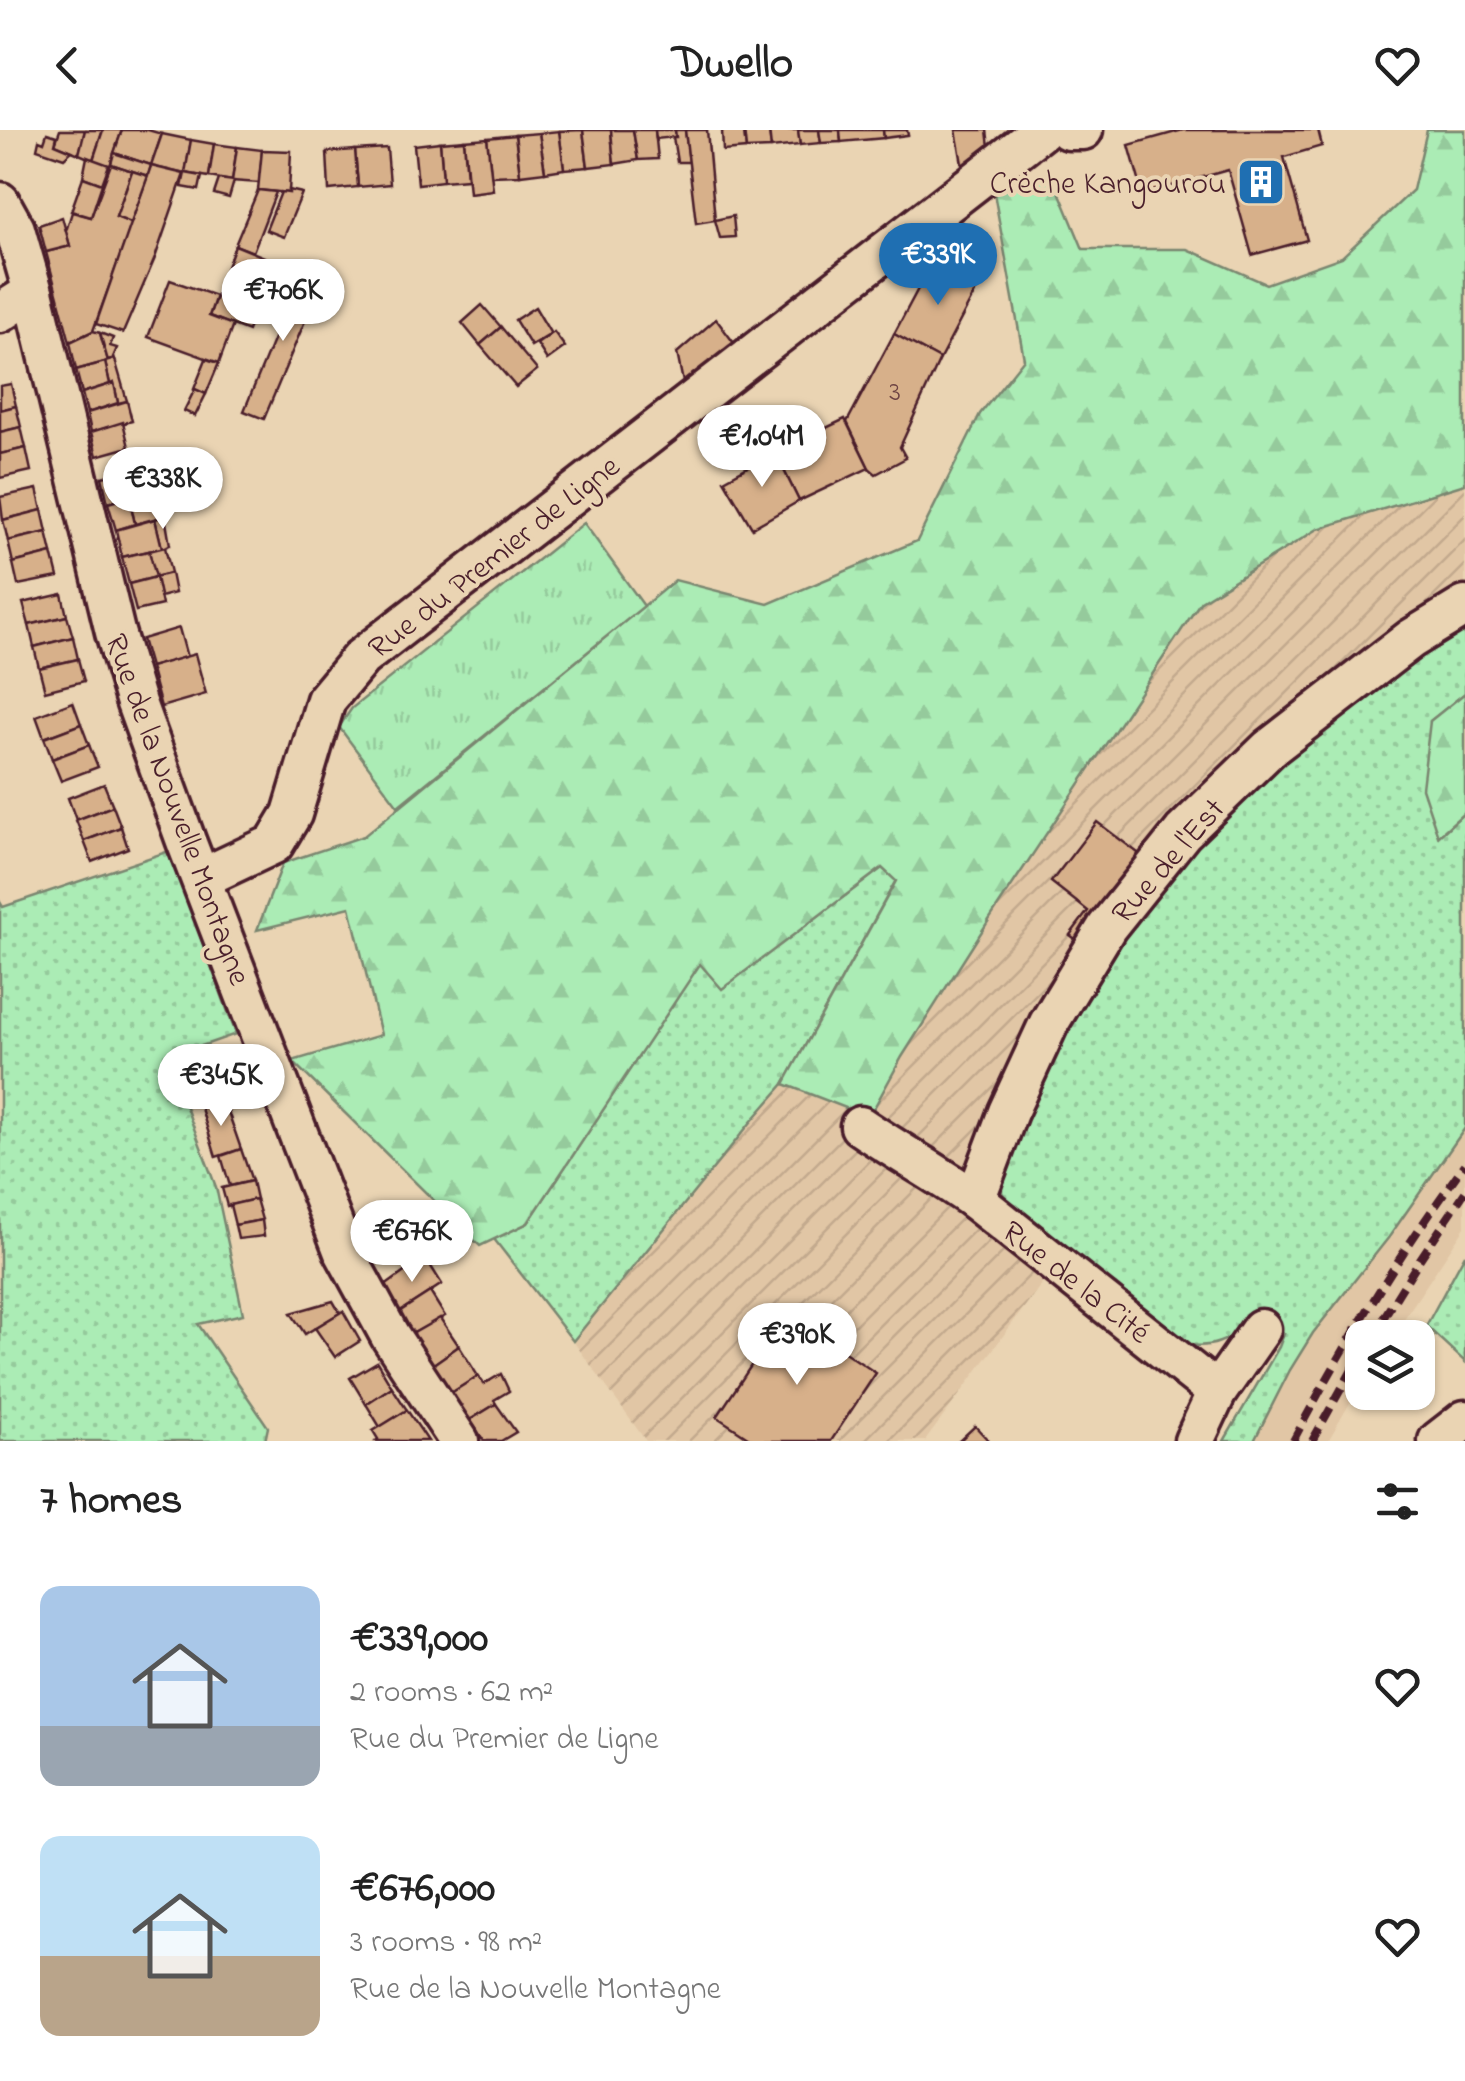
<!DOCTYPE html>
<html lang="en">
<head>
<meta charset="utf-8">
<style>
	:root { --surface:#fff; --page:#f2f2f2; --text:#222; --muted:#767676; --accent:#1f6fb2 }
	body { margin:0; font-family:"Indie Flower",sans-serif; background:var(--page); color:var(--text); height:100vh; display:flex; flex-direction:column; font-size:38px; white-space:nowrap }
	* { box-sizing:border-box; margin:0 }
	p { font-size:32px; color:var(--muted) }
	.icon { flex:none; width:55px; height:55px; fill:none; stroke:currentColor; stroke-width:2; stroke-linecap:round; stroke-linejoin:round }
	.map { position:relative; height:1311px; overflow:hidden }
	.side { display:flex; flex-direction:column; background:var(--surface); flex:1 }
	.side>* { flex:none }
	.tools { position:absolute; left:1345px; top:1190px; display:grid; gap:20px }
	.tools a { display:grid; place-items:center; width:90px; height:90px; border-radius:20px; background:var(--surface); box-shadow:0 2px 8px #0004; font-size:50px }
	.price { position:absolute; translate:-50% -85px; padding:0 22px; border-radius:35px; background:#fff; color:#222; font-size:32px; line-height:65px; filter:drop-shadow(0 2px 5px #0008) }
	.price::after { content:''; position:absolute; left:50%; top:60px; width:30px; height:22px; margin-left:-15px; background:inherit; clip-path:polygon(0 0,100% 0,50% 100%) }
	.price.current { background:var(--accent); color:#fff }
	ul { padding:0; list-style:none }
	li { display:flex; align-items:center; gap:30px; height:250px; padding:0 40px }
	li span { display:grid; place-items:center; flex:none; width:280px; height:200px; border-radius:20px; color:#555 }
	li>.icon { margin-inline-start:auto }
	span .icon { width:120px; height:120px; fill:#fffc; stroke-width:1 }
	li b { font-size:42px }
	h2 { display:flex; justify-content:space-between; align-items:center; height:120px; padding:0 40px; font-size:42px }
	header { display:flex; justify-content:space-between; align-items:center; height:130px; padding:0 40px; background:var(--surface); font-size:45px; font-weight:800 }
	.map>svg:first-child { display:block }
	.built { fill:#e1c6a5 }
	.industrial { fill:url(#industrial-furrows) }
	.grass { fill:url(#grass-dots); stroke:#7a8670; stroke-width:2.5 }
	.forest { fill:url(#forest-firs); stroke:#7a8670; stroke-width:2.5 }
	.park { fill:url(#park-tufts); stroke:#7a8670; stroke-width:2.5 }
	.building { fill:#d7b08a; stroke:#4a1f2b; stroke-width:2.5 }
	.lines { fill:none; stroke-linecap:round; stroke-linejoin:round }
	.minor-casing { stroke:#4a1f2b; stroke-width:45 }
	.minor { stroke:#ead4b3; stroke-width:38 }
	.rail { stroke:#4a1f2b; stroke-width:8; stroke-dasharray:15 8; stroke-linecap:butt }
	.labels { text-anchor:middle; stroke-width:8; stroke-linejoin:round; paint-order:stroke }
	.number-label { font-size:28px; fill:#6d4343 }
	.poi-label { font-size:32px; fill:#4a1f2b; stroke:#ead4b3; text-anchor:end }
	.street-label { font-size:32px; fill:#4a1f2b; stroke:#ead4b3 }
</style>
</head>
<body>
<header><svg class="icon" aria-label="back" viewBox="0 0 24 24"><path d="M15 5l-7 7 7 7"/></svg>Dwello<svg class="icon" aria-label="heart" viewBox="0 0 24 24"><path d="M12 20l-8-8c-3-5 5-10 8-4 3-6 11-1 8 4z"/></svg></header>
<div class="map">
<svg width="1465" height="1311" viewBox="0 0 1465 1311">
	<defs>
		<pattern id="industrial-furrows" width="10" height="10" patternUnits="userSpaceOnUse" patternTransform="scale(2.5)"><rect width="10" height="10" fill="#e1c6a5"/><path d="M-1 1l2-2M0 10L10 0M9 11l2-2" fill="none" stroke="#c3aa8e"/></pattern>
		<pattern id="grass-dots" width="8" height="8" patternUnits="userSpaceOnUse" patternTransform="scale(2.5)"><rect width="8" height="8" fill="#abecb5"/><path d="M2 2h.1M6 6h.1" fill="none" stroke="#95ca9c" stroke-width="1.8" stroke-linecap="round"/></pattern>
		<pattern id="forest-firs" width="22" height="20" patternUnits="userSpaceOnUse" patternTransform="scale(2.5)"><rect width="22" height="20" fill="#abecb5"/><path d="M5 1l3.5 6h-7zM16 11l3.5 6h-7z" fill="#95ca9c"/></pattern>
		<pattern id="park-tufts" width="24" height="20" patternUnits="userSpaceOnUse" patternTransform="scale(2.5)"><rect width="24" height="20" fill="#abecb5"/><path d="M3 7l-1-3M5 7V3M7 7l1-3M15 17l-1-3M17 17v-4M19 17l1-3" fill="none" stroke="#95ca9c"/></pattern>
	</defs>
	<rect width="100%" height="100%" fill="#ead4b3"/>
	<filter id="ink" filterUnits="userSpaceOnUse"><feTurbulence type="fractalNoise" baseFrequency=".01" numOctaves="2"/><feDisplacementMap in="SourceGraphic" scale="20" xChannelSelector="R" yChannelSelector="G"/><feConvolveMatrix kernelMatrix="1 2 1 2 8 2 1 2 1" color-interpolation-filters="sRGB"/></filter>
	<g filter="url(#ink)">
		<polygon class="built" points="1465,998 1465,1097 1392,1207 1362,1208 1362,1252 1328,1311 1254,1311 1290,1240 1313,1203 1389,1107"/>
		<polygon class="industrial" points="1465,354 1465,998 1389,1107 1284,1204 1260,1185 1214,1216 1191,1216 1064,1124 925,1311 646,1311 573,1211 751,992 784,954 869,987 902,927 989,790 1201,471 1318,399"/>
		<g class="grass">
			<path d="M1465 496V563L1430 591 1439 706 1465 682V998L1389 1107 1313 1203 1290 1240 1254 1311H1224L1279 1217 1284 1204 1260 1185C1230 1209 1214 1223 1175 1212L1011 1079 1002 1062V1046L1021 994 1072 886 1145 776 1209 700 1296 618 1420 524Z"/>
			<polygon points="169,721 236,904 190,920 183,969 216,1057 243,1184 198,1194 268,1297 265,1311 0,1311 0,772 3,777"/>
			<polygon points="882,738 896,750 784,954 751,992 573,1211 494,1109 528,1093 700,833 722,858"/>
			<polygon points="1465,1124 1465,1232 1426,1196"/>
		</g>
		<g class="forest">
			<polygon points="1427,0 1465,0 1465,354 1318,399 1201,471 989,790 902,927 869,987 784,954 896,751 882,738 722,859 700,834 528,1093 480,1116 292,931 381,905 350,777 257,800 283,733 364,706 675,450 768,474 917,411 980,284 1024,229 994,63 1051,42 1083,119 1187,119 1266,154 1342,127 1413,60"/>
			<polygon points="1465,563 1465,682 1438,706 1422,658 1430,591"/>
		</g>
		<polygon class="park" points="584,393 644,476 398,676 339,597 352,578"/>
		<g class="building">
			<polygon points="60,0 85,0 79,24 55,14"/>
			<polygon points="85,0 103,0 93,30 79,24"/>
			<polygon points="103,0 122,0 110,36 93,30"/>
			<polygon points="122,0 148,0 162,4 151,35 114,23"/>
			<polygon points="583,0 588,37 564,39 559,1"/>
			<polygon points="583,0 611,0 614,34 588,37"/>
			<polygon points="611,0 633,0 638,30 614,34"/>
			<polygon points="633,0 655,0 658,29 638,30"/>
			<polygon points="655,0 675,0 676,7 656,9"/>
			<polygon points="675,0 685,0 689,32 677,32 673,7 676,7"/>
			<polygon points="685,0 707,0 715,90 696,93"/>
			<polygon points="722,0 744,0 746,19 723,21"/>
			<polygon points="744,0 769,0 771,18 746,19"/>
			<polygon points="769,0 798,0 800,15 771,18"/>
			<polygon points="798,0 819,0 821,13 800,15"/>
			<polygon points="819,0 840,0 841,12 821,13"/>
			<polygon points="840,0 883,0 884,8 841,12"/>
			<polygon points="883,0 907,0 908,5 884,8"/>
			<polygon points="956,0 987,0 990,25 964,45"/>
			<polygon points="1183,0 1318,0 1322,16 1284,27 1307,110 1252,125 1228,40 1143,64 1129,15"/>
			<polygon points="559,1 564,39 545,42 539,3"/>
			<polygon points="47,3 57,6 55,14 72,21 64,28 37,19 39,10 44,12"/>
			<polygon points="539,3 545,42 520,45 515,5"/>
			<polygon points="162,4 191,10 185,44 151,36"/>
			<polygon points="515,5 520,45 491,46 487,8"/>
			<polygon points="487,8 493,60 469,63 464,10"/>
			<polygon points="191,10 214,14 209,47 185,43"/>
			<polygon points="464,10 467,49 443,51 440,12"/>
			<polygon points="440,12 443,51 418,54 414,15"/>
			<polygon points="214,14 237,17 232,51 209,47"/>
			<polygon points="237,17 262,20 259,53 232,51"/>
			<polygon points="387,18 390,54 358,57 355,20"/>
			<polygon points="262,20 291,21 289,63 258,60"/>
			<polygon points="355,20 358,57 329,60 327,22"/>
			<polygon points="114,23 151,35 148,46 111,34"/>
			<polygon points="87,27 109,35 102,54 83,47"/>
			<polygon points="111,34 132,41 116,87 132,93 93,201 70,212 46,122 70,116 65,97 67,98 72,82 91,87"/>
			<polygon points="151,36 184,44 155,128 123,203 96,194"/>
			<polygon points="132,41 148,46 131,93 116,87"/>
			<polygon points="185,43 202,46 199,60 182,57"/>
			<polygon points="83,47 102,54 91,87 71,81"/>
			<polygon points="219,49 234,51 229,68 214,64"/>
			<polygon points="258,60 276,62 253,122 235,115"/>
			<polygon points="289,60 302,63 284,107 266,100 281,62 289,63"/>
			<polygon points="733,86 735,107 720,108 715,90"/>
			<polygon points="62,87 70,116 46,122 39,95"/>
			<polygon points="235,115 274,131 248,201 209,186"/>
			<polygon points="935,127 981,151 940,229 894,204"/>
			<polygon points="302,140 323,148 264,289 244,281"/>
			<polygon points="170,150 216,166 209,186 233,195 219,233 148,207"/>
			<polygon points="482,175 501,197 480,215 462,193"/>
			<polygon points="535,177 551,204 531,216 515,190"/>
			<polygon points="716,189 737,217 684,257 677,223"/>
			<polygon points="501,197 537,240 516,257 480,215"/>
			<polygon points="93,201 100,203 108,231 76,240 70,212"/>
			<polygon points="554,202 565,217 547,230 537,214"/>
			<polygon points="100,203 113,208 110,216 117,218 112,230 108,231"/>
			<polygon points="894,204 940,229 900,317 906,328 876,344 869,338 847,292"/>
			<polygon points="114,226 127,271 118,273 114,253 110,254 105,232 112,230"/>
			<polygon points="206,229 219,233 206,264 194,259"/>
			<polygon points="105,232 110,254 82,263 76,240"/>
			<polygon points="114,253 118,273 87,283 82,263"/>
			<polygon points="11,254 16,276 0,280 0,256"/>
			<polygon points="195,259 206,264 195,286 184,281"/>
			<polygon points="127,271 132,291 91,302 87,283"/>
			<polygon points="16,276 21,297 0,302 0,280"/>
			<polygon points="845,289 869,338 799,371 775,322"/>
			<polygon points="123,292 129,317 97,326 91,302"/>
			<polygon points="21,297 26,318 0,324 0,302"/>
			<polygon points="26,318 31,341 0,348 0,324"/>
			<polygon points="775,322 799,371 752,398 724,350"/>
			<polygon points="195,325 211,342 197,346 191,326"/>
			<polygon points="147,337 152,357 156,355 165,386 135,394 129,367 141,364 134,340"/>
			<polygon points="134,340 141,364 108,373 102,347"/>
			<polygon points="214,345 219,351 215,353 216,357 202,361 199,349"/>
			<polygon points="37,359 42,380 3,390 0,367"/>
			<polygon points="129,367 135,394 116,400 108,373"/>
			<polygon points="42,380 47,402 8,411 3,390"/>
			<polygon points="165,386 170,415 162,418 155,389"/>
			<polygon points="155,389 162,418 122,427 116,400"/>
			<polygon points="47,402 52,423 13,433 8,411"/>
			<polygon points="165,417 171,443 155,447 149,421"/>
			<polygon points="149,421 156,447 129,454 122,427"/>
			<polygon points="52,423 58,447 18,455 13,433"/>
			<polygon points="171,443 175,463 160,467 155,447"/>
			<polygon points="156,447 162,475 136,481 129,454"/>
			<polygon points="62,464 67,486 29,495 23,473"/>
			<polygon points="67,486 73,507 34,517 29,495"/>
			<polygon points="179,498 187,527 150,537 142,509"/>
			<polygon points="73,507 78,529 39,538 34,517"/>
			<polygon points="195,524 206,564 161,577 150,537"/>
			<polygon points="78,529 84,551 45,561 39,538"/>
			<polygon points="73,572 81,594 44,608 36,586"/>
			<polygon points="81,594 89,615 52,629 44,608"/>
			<polygon points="89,615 98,637 61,651 52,629"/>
			<polygon points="104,654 113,676 76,690 68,668"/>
			<polygon points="113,676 121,697 84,711 76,690"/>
			<polygon points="1097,692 1146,729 1082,814 1070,805 1088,781 1051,752"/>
			<polygon points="121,697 128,718 92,732 84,711"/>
			<polygon points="224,970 241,1019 216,1027 201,978"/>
			<polygon points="241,1019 252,1051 230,1056 221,1026"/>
			<polygon points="252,1051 256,1069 227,1076 222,1058"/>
			<polygon points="256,1069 262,1090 235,1095 230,1075"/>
			<polygon points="262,1090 264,1106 238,1109 235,1095"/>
			<polygon points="425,1127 442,1154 399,1182 381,1159"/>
			<polygon points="430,1162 445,1186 412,1204 399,1182"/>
			<polygon points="333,1171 340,1183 305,1204 291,1183"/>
			<polygon points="343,1181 360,1211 335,1227 315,1198"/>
			<polygon points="786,1183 876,1243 831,1311 754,1311 717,1287"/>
			<polygon points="440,1188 459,1216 432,1235 412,1204"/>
			<polygon points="459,1216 478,1246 451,1263 432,1235"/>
			<polygon points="377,1232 392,1257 366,1274 350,1248"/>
			<polygon points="501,1244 509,1261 494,1270 496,1274 470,1290 451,1263 478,1246 484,1254"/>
			<polygon points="392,1257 407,1280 380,1297 366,1274"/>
			<polygon points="496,1274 516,1302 501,1311 484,1311 470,1290"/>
			<polygon points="407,1280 428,1311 376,1311 378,1309 373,1301"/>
			<polygon points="975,1296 989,1311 959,1311"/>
		</g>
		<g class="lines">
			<g class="minor-casing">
				<g id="minor">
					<polyline points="1068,0 1083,0"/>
					<polyline points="0,72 15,99 33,162 115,502 136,573 186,711 343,1120 390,1206 459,1311"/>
					<polyline points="0,183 33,162"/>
					<polyline points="202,748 274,714 292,684 326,570 361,528 1042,0"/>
					<path d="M860 996C898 1022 937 1043 975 1070L1217 1262"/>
					<polyline points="975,1070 1008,982 1049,893 1107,797 1183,702 1270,618 1411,509 1465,476"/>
					<polyline points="1194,1311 1217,1262 1261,1199"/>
					<polyline points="1438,1311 1465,1290"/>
				</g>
			</g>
			<use href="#minor" class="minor"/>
			<g class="rail">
				<polyline points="1371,1208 1420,1129 1465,1062"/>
				<path d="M1293 1311C1344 1215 1400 1122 1465 1034"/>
				<polyline points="1312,1311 1362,1222"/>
			</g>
		</g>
	</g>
	<defs>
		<g id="building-square" transform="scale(2.5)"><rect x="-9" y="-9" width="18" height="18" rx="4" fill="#1f6fb2" stroke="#ead4b3"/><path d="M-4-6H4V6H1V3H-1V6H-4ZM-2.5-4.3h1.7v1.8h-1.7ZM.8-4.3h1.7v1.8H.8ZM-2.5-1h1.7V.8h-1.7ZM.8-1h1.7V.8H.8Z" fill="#fff"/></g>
	</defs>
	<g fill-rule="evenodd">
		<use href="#building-square" x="1261" y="52"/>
	</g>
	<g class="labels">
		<g class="number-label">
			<text x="895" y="270">3</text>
		</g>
		<g class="poi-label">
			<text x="1226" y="63">Crèche Kangourou</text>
		</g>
		<g class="street-label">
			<text transform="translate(493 426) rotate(-38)" y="11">Rue du Premier de Ligne</text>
			<text transform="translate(179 679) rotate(70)" y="11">Rue de la Nouvelle Montagne</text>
			<text transform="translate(1167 730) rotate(-49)" y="11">Rue de l'Est</text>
			<text transform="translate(1077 1151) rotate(38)" y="11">Rue de la Cité</text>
		</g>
	</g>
</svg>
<div class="tools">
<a><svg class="icon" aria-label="layers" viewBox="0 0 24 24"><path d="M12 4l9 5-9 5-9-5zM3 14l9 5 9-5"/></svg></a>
</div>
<b class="price current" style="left:938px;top:178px">€339K</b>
<b class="price" style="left:283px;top:214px">€706K</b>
<b class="price" style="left:762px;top:360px">€1.04M</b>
<b class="price" style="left:163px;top:402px">€338K</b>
<b class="price" style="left:221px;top:999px">€345K</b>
<b class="price" style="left:412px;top:1155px">€676K</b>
<b class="price" style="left:797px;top:1258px">€390K</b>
</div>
<section class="side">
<h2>7 homes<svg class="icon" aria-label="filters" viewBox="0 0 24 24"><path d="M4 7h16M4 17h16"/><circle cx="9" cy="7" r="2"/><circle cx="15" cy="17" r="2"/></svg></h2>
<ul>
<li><span style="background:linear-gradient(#a9c7e8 70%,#9aa5b1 0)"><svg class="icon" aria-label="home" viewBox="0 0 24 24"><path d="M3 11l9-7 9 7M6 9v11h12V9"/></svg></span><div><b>€339,000</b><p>2 rooms · 62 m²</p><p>Rue du Premier de Ligne</p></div><svg class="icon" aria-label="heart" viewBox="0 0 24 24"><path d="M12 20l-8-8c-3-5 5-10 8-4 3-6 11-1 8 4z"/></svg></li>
<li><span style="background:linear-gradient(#bfe0f5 60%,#b9a48a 0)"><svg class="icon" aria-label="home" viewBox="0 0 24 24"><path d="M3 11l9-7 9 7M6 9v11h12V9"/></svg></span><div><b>€676,000</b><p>3 rooms · 98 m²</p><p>Rue de la Nouvelle Montagne</p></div><svg class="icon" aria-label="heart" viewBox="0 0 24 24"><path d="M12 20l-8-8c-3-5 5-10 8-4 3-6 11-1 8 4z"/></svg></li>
</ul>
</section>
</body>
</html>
